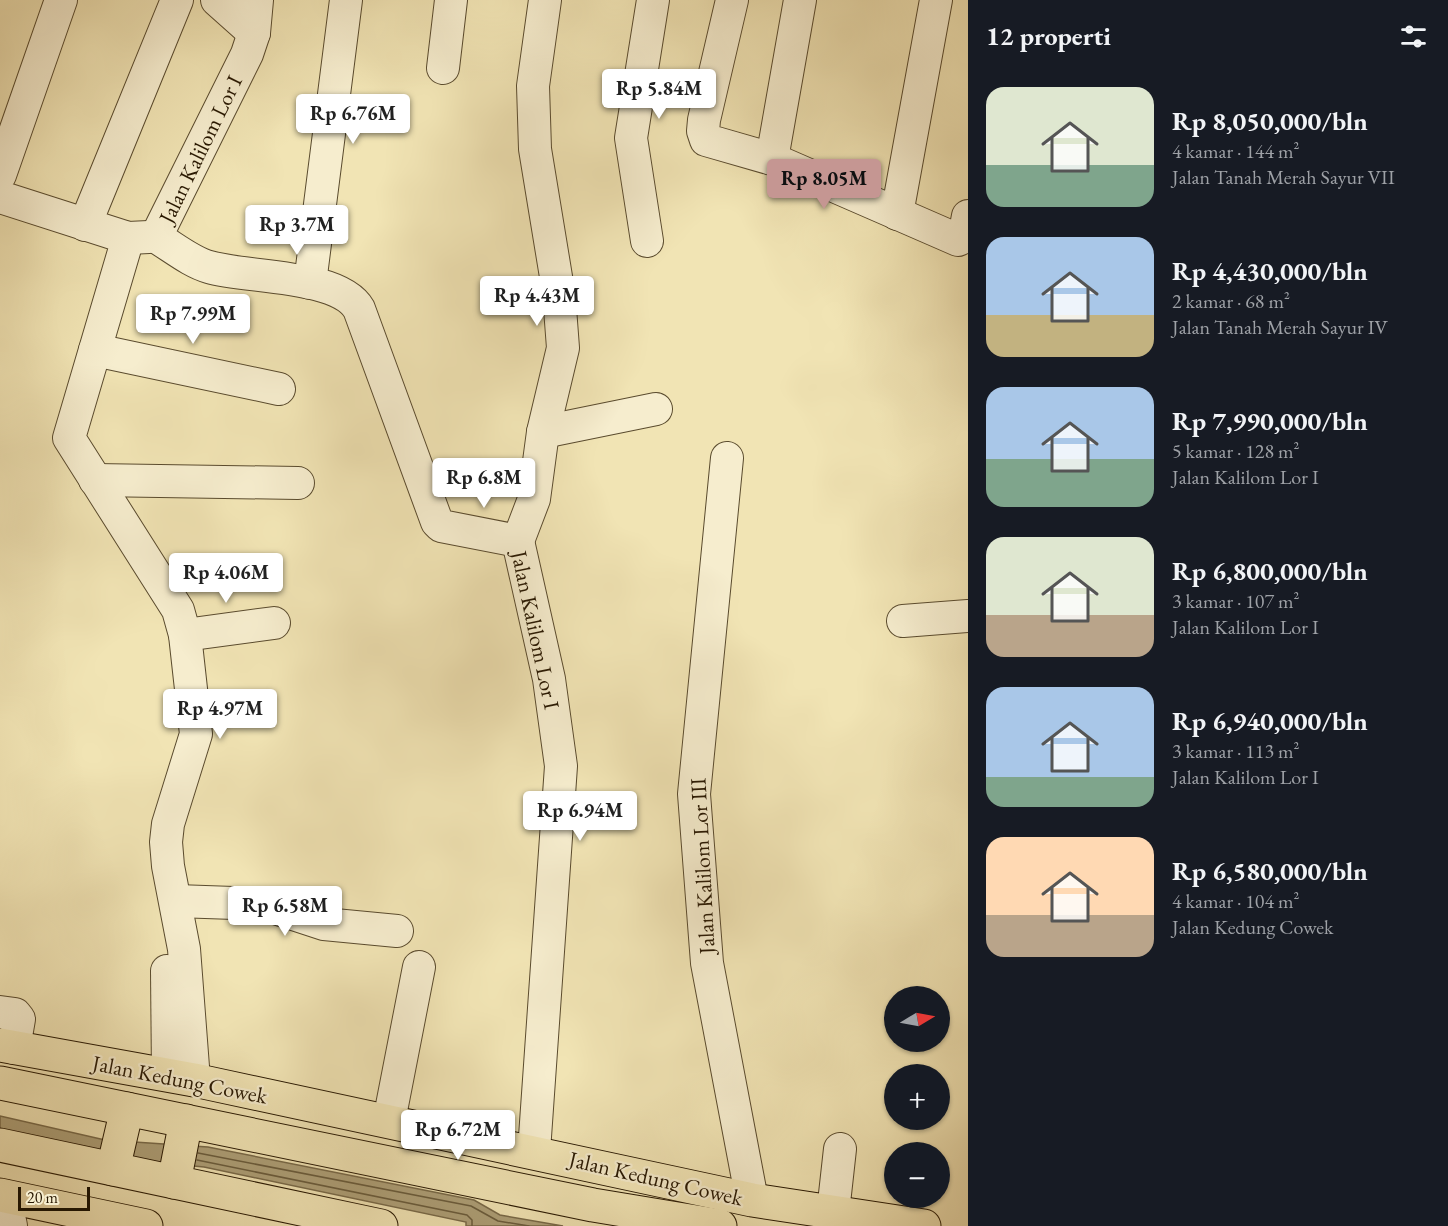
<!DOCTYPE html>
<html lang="id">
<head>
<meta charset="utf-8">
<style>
	:root { --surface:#171b24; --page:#242831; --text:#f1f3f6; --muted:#9ea1a6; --accent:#c59692 }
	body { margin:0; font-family:"EB Garamond",serif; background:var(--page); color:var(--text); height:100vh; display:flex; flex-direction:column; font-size:22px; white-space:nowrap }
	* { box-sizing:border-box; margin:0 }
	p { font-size:20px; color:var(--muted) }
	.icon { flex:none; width:33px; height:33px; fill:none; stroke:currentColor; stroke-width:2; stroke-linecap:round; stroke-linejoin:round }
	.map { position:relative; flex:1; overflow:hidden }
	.side { display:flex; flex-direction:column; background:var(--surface); width:480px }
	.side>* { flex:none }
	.needle { width:39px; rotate:80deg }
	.tools { position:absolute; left:884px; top:986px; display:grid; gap:12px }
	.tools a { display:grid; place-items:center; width:66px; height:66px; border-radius:50%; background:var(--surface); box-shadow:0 2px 4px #0004; font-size:30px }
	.scale { position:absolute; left:18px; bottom:15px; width:72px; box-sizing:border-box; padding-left:6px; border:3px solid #281802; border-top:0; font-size:16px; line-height:21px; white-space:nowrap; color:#281802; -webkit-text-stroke:4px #f6edce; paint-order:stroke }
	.price { position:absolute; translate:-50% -51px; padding:0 14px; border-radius:6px; background:#fff; color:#222; font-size:20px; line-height:39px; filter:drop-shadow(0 2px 3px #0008) }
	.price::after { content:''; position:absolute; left:50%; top:36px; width:18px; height:14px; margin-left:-9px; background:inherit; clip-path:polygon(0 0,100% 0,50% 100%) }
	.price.active { background:var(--accent); color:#111 }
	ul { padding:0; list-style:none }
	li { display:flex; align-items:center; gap:18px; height:150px; padding:0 18px }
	li span { display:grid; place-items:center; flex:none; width:168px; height:120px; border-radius:18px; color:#555 }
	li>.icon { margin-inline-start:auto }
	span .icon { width:72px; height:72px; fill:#fffc; stroke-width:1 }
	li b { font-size:26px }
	h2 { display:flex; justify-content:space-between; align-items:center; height:72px; padding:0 18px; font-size:26px }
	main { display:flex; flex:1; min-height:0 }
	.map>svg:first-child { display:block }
	.water { fill:#ad9f77; stroke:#786948; stroke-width:1.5 }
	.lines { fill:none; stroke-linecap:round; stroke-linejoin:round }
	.shore { stroke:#6a5c3c; stroke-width:1.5 }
	.minor-casing { stroke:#5a4b2e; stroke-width:34 }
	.major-casing { stroke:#281802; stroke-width:35 }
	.highway-casing { stroke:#281802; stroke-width:35 }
	.minor { stroke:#f6edce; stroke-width:32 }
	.major { stroke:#f1e4b4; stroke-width:33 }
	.highway { stroke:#f1e4b4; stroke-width:33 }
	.labels { text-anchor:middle; stroke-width:4.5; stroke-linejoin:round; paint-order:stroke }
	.street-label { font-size:22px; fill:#281802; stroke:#f6edce }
</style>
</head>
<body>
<main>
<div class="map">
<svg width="968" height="1226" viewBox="0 0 968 1226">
	<rect width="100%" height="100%" fill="#f1e4b4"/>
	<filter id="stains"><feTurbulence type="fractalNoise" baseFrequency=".00333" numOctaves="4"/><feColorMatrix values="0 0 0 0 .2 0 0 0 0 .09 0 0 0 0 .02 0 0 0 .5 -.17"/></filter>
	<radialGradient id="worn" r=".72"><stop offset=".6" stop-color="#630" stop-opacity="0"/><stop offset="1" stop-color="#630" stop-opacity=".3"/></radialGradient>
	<polygon class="water" points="0,1116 105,1140 208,1147 474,1200 500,1215 563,1226 466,1226 466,1222 204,1167 98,1157 0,1136"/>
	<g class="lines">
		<g class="shore">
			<polyline points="198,1153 471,1206 498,1221 529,1226"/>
			<polyline points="197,1160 467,1215 472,1220 472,1226"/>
		</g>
		<g class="minor-casing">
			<g id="minor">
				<polyline points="217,0 254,33"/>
				<path d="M257 0 254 33 247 54 156 237C173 247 191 262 209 267 246 278 339 274 359 309L437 522 441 526 518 541"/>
				<polyline points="732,0 704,120 703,131 706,140 772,159 958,240 964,237 968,216"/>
				<polyline points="443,68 451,0"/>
				<polyline points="772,159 800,0"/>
				<polyline points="0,175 61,0"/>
				<polyline points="0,197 128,238 149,237"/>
				<polyline points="897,214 936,0"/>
				<polyline points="85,225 177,0"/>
				<polyline points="128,238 69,438 178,610 185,635 196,734 168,824 166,842 168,866 184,949 194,1080"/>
				<polyline points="647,241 631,138 653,0"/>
				<polyline points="310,283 346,0"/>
				<polyline points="95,350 279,389"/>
				<polyline points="543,432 656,409"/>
				<polyline points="727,458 694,794 707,963 752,1200"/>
				<polyline points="95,480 298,483"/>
				<polyline points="518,541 549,679 561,766 534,1151"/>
				<polyline points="518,541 534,499 543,432 563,348 559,295 535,149 533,86 545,0"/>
				<polyline points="903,621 968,616"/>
				<polyline points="185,635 274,623"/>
				<polyline points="176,901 263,904 324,924 397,931"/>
				<polyline points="167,971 168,1075"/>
				<polyline points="0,1012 15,1014 19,1019 14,1048"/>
				<polyline points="389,1121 419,967"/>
				<polyline points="5,1196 11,1226"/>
				<polyline points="833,1212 840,1149"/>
			</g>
		</g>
		<g class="major-casing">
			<g id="major">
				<polyline points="0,1045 194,1080 752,1200 924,1226"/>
				<polyline points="0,1195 146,1226"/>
			</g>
		</g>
		<g class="highway-casing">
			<g id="highway">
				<polyline points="0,1083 593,1205 720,1226"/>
				<polyline points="0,1145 381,1226"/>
				<polyline points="113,1169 127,1109"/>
				<polyline points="174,1182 186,1121"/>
			</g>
		</g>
		<use href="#minor" class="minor"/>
		<use href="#major" class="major"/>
		<use href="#highway" class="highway"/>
	</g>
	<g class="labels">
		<g class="street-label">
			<text transform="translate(200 149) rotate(-64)" y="8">Jalan Kalilom Lor I</text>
			<text transform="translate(536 630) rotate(78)" y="8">Jalan Kalilom Lor I</text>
			<text transform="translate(702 866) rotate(-93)" y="8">Jalan Kalilom Lor III</text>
			<text transform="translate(180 1079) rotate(11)" y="8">Jalan Kedung Cowek</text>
			<text transform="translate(656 1178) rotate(13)" y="8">Jalan Kedung Cowek</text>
		</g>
	</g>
	<rect width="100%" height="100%" filter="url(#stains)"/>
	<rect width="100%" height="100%" fill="url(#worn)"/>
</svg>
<div class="tools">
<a><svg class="needle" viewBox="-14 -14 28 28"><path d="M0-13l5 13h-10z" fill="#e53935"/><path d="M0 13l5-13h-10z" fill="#9ea1a6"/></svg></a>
<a>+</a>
<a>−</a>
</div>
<div class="scale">20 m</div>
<b class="price" style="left:659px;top:120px">Rp 5.84M</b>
<b class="price" style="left:353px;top:145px">Rp 6.76M</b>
<b class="price active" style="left:824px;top:210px">Rp 8.05M</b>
<b class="price" style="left:297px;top:256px">Rp 3.7M</b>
<b class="price" style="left:537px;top:327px">Rp 4.43M</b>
<b class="price" style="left:193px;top:345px">Rp 7.99M</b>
<b class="price" style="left:484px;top:509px">Rp 6.8M</b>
<b class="price" style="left:226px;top:604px">Rp 4.06M</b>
<b class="price" style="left:220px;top:740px">Rp 4.97M</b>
<b class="price" style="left:580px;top:842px">Rp 6.94M</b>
<b class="price" style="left:285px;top:937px">Rp 6.58M</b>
<b class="price" style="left:458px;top:1161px">Rp 6.72M</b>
</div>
<section class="side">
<h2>12 properti<svg class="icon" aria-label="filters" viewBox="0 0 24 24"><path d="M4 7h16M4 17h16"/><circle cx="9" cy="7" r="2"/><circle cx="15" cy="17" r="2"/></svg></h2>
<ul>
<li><span style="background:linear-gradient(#dfe7d0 65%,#7fa58c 0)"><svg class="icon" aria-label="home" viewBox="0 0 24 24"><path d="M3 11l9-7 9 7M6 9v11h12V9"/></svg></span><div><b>Rp 8,050,000/bln</b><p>4 kamar · 144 m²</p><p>Jalan Tanah Merah Sayur VII</p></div></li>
<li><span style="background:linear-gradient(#a9c7e8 65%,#c2b280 0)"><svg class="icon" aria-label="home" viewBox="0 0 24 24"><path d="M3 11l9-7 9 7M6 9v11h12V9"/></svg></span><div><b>Rp 4,430,000/bln</b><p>2 kamar · 68 m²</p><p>Jalan Tanah Merah Sayur IV</p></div></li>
<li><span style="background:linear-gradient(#a9c7e8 60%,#7fa58c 0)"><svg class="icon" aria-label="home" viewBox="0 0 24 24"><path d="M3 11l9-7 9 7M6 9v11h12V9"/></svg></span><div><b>Rp 7,990,000/bln</b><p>5 kamar · 128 m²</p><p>Jalan Kalilom Lor I</p></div></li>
<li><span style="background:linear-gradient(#dfe7d0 65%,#b9a48a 0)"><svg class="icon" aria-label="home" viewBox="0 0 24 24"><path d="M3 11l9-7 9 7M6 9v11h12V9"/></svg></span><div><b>Rp 6,800,000/bln</b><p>3 kamar · 107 m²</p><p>Jalan Kalilom Lor I</p></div></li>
<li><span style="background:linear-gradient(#a9c7e8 75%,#7fa58c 0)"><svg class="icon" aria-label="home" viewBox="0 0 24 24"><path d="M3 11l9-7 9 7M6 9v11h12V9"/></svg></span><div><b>Rp 6,940,000/bln</b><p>3 kamar · 113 m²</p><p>Jalan Kalilom Lor I</p></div></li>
<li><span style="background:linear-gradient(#ffd9b3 65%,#b9a48a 0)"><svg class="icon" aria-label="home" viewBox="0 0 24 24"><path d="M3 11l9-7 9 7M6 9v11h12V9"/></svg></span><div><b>Rp 6,580,000/bln</b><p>4 kamar · 104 m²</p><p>Jalan Kedung Cowek</p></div></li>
</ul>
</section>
</main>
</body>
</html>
